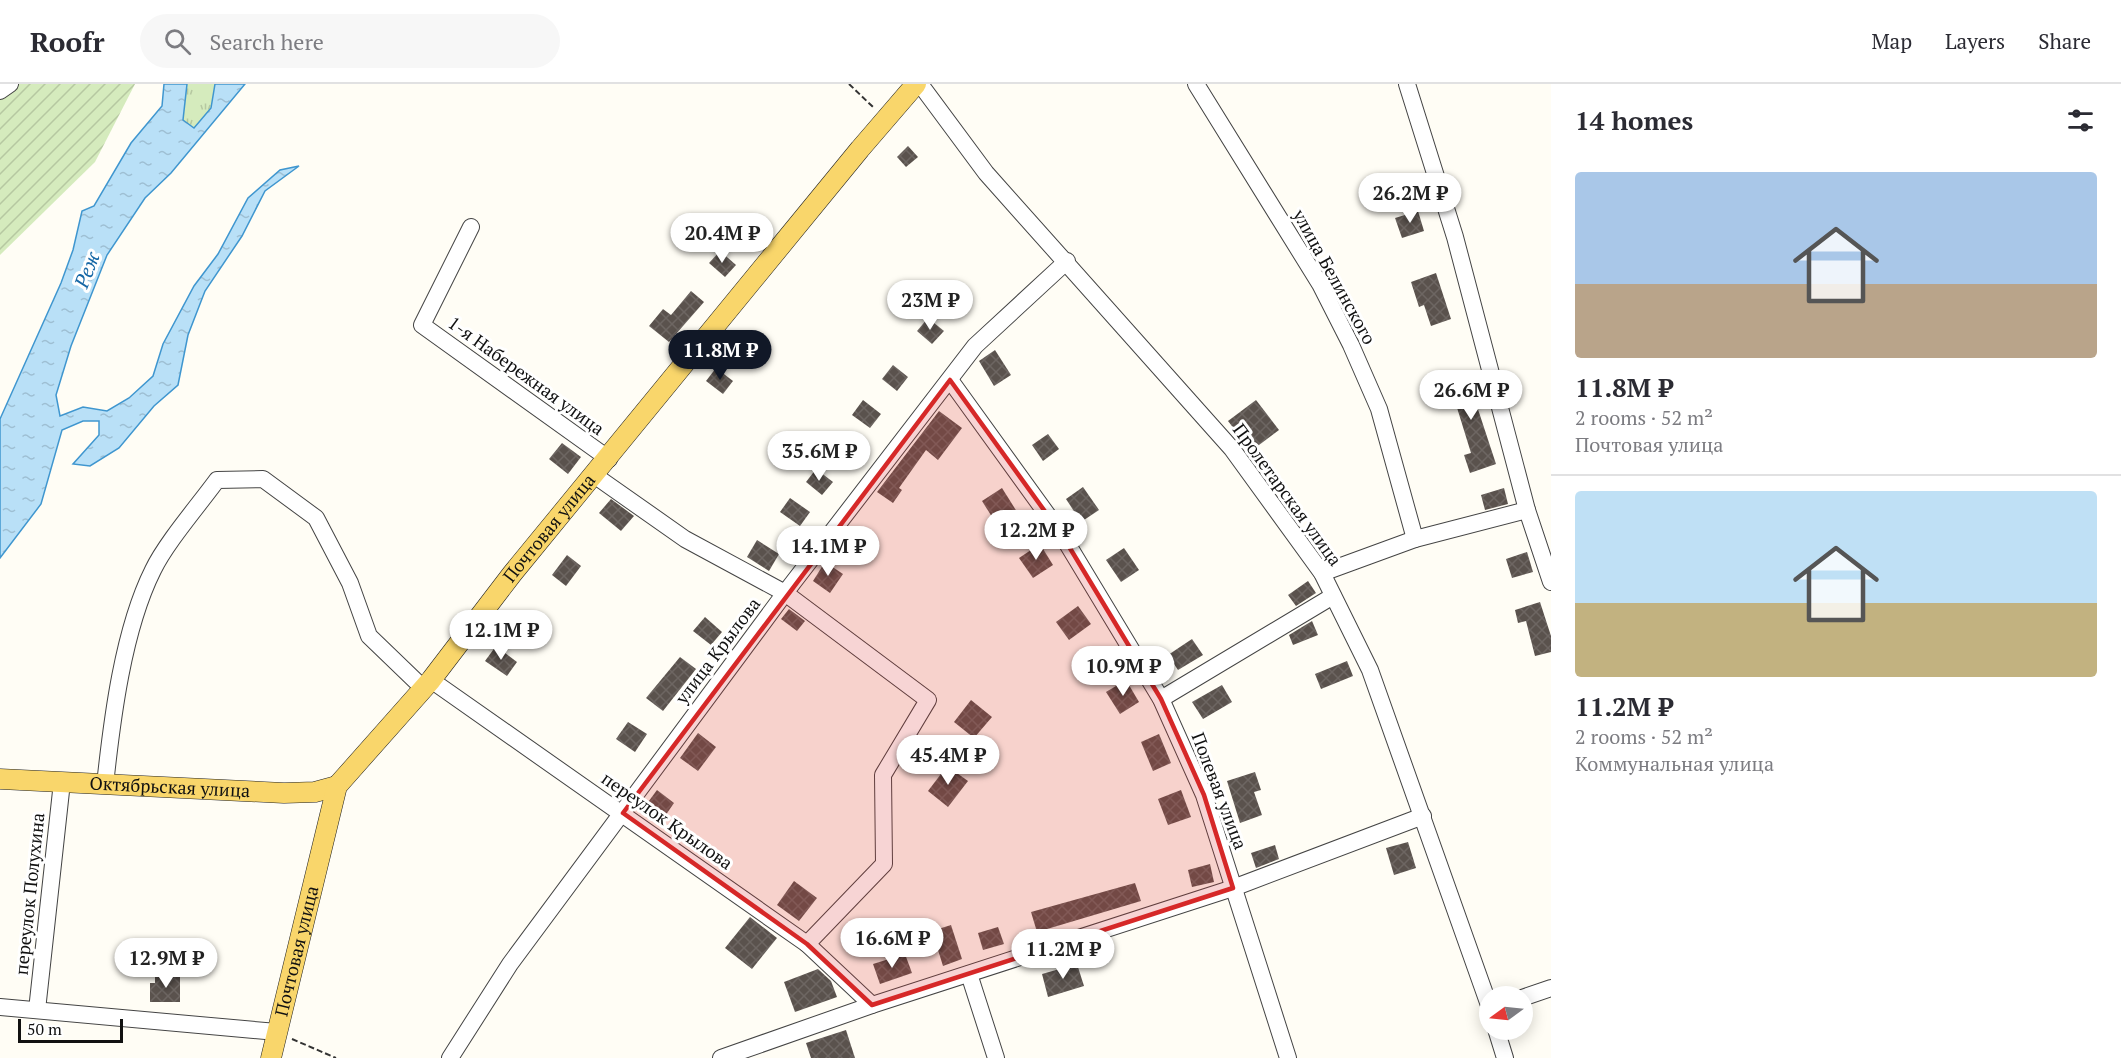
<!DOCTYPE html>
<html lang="en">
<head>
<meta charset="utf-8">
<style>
	:root { --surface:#fff; --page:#f7f7f7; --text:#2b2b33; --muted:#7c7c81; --line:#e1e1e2; --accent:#111827 }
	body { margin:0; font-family:"PT Serif",serif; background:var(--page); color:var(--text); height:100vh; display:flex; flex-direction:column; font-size:22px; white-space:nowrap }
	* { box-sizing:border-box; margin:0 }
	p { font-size:20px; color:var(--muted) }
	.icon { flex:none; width:33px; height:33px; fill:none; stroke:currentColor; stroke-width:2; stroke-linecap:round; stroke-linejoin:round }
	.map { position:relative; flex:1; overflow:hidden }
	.details { display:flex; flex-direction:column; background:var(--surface); width:570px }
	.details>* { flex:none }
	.needle { width:39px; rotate:255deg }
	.controls { position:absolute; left:1479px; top:902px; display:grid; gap:12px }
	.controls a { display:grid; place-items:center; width:54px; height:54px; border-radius:50%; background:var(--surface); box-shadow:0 3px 15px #0003; font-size:30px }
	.scale { position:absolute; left:18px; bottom:15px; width:105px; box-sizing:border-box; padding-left:6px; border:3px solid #111; border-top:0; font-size:16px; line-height:21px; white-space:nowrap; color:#111; -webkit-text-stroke:4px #fff; paint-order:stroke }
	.price { position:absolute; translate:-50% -51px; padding:0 14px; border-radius:21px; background:#fff; color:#222; font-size:20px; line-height:39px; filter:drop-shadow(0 2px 3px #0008) }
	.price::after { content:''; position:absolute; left:50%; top:36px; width:18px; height:14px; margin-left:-9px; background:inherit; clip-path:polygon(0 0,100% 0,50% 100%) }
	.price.current { background:var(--accent); color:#fff }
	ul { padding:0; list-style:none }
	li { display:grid; align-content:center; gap:12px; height:318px; padding:0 24px }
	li+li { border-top:2px solid var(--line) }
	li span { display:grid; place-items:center; height:186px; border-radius:6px; color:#555 }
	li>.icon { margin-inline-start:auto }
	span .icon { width:108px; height:108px; fill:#fffc; stroke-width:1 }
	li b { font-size:26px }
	h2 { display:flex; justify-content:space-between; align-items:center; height:72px; padding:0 24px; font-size:26px }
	header { display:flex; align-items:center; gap:36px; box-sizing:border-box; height:84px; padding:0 30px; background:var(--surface); border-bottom:2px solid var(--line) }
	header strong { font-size:28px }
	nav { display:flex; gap:33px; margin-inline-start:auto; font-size:21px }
	.search { width:420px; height:54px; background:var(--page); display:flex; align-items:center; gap:15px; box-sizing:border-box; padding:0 21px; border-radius:33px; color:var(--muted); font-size:22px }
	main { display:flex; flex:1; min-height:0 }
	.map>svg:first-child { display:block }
	.grass { fill:url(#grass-tufts) }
	.garden { fill:url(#garden-furrows) }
	.water { fill:url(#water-ripples); stroke:#3f96cf; stroke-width:1.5 }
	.building { fill:url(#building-cross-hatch) }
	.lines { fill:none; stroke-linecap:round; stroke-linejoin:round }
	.minor-casing { stroke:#444; stroke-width:18 }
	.major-casing { stroke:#222; stroke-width:21 }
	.path { stroke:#333; stroke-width:2; stroke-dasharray:6 3; stroke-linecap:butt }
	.minor { stroke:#fff; stroke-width:16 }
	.major { stroke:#f9d66b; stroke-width:20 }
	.marked { fill:#d62828; fill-opacity:0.2; stroke:#d62828; stroke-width:4.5; stroke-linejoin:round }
	.labels { text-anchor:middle; stroke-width:6; stroke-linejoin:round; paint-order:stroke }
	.street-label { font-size:18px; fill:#111; stroke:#fff }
	.water-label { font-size:20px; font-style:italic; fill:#1768a6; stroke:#fff }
</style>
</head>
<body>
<header>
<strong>Roofr</strong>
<div class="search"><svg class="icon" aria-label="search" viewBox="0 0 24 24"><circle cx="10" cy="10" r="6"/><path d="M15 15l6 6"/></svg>Search here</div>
<nav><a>Map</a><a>Layers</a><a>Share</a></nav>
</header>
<main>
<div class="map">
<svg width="1551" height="974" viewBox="0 0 1551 974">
	<defs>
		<pattern id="grass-tufts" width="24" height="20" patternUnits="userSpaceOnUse" patternTransform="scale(1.5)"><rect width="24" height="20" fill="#d5ebbd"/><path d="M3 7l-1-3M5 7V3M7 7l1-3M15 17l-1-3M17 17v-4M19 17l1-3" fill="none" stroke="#b6c8a1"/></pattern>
		<pattern id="garden-furrows" width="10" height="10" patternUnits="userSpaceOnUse" patternTransform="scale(1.5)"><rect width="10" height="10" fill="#d5ebbd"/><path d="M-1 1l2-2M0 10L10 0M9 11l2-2" fill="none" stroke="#b6c8a1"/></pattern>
		<pattern id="water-ripples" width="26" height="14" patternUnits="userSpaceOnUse" patternTransform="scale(1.5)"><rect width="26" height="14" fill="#b9e0f7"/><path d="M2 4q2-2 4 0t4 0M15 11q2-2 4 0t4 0" fill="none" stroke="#9ebfd3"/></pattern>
		<pattern id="building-cross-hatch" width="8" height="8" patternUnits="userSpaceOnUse" patternTransform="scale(1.5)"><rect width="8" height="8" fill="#5a524d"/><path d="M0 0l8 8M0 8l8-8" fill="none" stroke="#6d6662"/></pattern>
	</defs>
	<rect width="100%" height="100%" fill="#fffdf5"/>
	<polygon class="grass" points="187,0 215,0 211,24 194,44 183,36"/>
	<polygon class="garden" points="0,0 135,0 95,78 0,171"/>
	<polygon class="water" points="164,0 187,0 183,36 194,44 211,24 215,0 245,0 171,89 145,114 107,171 71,262 56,311 60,332 83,323 107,327 129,314 153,292 163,260 194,202 218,170 248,114 280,86 299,82 265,107 242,152 205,207 188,251 178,301 154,322 119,364 90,382 73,380 99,351 99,337 83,337 62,346 41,420 0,474 0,335 61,199 73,166 82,127 94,122 131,59 162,22"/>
	<g class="building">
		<polygon points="908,62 918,73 906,83 897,73"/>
		<polygon points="1418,127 1424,147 1402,154 1395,134"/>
		<polygon points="720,167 736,181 725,193 709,179"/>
		<polygon points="1436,189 1451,235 1431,242 1424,221 1419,223 1411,198"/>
		<polygon points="691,207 704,218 669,258 649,242 663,225 671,231"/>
		<polygon points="928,234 944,247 932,260 917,247"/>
		<polygon points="746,246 763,261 750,276 733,262"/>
		<polygon points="995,266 1011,291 994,302 979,277"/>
		<polygon points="893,281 908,293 897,307 882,295"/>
		<polygon points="716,284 733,297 723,310 706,297"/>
		<polygon points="1469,286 1476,306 1472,307 1496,380 1470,389 1464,371 1471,369 1454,314 1450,315 1443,296"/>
		<polygon points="863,316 881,330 870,344 852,331"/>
		<polygon points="1256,316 1279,346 1251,367 1228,337"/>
		<polygon points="939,327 962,344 938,376 926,366 899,404 902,406 893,419 877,408"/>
		<polygon points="837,350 855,364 846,376 827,363"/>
		<polygon points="1048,350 1059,365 1043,377 1032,361"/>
		<polygon points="562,359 581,373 568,390 549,375"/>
		<polygon points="816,385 833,398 822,411 806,398"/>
		<polygon points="1083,403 1099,426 1081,438 1066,415"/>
		<polygon points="1002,404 1019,431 999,444 982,417"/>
		<polygon points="1504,404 1508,420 1485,426 1481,411"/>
		<polygon points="790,414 810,428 800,442 780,428"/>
		<polygon points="611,415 634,432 621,447 599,429"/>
		<polygon points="757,456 779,470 769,487 747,473"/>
		<polygon points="1040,460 1053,481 1033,494 1019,474"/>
		<polygon points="1124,464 1139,486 1121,498 1106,476"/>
		<polygon points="1527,468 1533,488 1512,494 1506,475"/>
		<polygon points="567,471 581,482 566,502 552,491"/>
		<polygon points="825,478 843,490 830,509 813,497"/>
		<polygon points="1308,497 1316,509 1296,522 1288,511"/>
		<polygon points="1540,518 1551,552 1551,568 1535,572 1526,537 1518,539 1515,526"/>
		<polygon points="1078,522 1091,540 1069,556 1056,538"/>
		<polygon points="789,525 805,537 797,547 781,535"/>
		<polygon points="705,533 722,548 711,561 693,547"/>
		<polygon points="1312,537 1318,551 1293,561 1289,551"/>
		<polygon points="1192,555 1203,571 1178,586 1168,571"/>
		<polygon points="496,562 517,578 507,592 485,577"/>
		<polygon points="680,573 696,585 663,627 646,614"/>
		<polygon points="1347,577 1353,592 1321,605 1315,590"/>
		<polygon points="1126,596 1139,618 1120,630 1106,608"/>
		<polygon points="1222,601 1232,618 1203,635 1192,618"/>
		<polygon points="971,616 992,633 974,654 954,638"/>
		<polygon points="628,638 647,650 635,668 616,655"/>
		<polygon points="698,649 716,663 698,687 680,674"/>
		<polygon points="1159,650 1171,679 1153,687 1141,658"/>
		<polygon points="947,682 968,697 948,723 928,707"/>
		<polygon points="1255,688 1261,706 1254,708 1262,731 1240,739 1227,697"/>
		<polygon points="657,706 674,719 661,738 643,725"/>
		<polygon points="1181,706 1191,733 1168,741 1158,715"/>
		<polygon points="1408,758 1416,784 1394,791 1386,764"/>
		<polygon points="1275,761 1279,775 1256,784 1251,769"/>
		<polygon points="1210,780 1214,798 1192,803 1188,786"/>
		<polygon points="794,797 817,814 799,837 777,821"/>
		<polygon points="1135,799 1141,817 1037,848 1031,828"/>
		<polygon points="750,833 777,854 752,885 725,864"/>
		<polygon points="951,841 962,875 943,882 932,847"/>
		<polygon points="998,843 1004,860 983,866 978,849"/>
		<polygon points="905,870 912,889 880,900 873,880"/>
		<polygon points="1077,880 1084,902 1048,913 1042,890"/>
		<polygon points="818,885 831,897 837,913 795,928 784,898"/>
		<polygon points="155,891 180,891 180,918 150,918 150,899 155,899"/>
		<polygon points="846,946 855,974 811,974 806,959"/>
	</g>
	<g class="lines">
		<g class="minor-casing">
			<g id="minor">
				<polyline points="920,0 986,89 1232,365 1322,489 1370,586 1490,924"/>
				<polyline points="1196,0 1320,200 1351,261 1379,325 1415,455"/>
				<polyline points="1407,0 1455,153 1527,426 1551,498"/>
				<polyline points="0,7 10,0"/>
				<polyline points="471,143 422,241 609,375"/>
				<polyline points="950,296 1062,451 1161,615 1204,711 1288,974"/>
				<polyline points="594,391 685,455 785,509 928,616 883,691 884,780 807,860"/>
				<polyline points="1322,489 1415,455 1527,426"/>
				<polyline points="431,596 807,860 872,921"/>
				<polyline points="1161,615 1333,512"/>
				<path d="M105 701C112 635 123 546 153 486 166 459 198 422 217 396L263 395 316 434 350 499 369 552 424 605"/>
				<polyline points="969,890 996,974"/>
				<polyline points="1522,914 1551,904"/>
				<polyline points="0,923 277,948"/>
				<polyline points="37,926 62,698"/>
				<polyline points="1496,945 1505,974"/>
				<polyline points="450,974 510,880 785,509 975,262 1067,177"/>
				<polyline points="721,974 872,921 1233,804 1423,732"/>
			</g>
		</g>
		<g class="major-casing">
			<g id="major">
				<path id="s1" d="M0 695 284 709 315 708 337 702"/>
				<path id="s2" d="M271 974 337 702 431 596 512 490 860 65 916 0"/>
			</g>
		</g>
		<g class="path">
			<polyline points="849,0 873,23"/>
			<polyline points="292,955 336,974"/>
		</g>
		<use href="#minor" class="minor"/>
		<use href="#major" class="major"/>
	</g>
	<path class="marked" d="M950 296 1062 451 1161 615 1204 711 1233 804 872 921 807 860 623 729Z"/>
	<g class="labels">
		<g class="street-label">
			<text transform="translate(1334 193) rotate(61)" y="6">улица Белинского</text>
			<text transform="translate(526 292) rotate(36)" y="6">1-я Набережная улица</text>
			<text transform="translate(1287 411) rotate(54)" y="6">Пролетарская улица</text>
			<text dy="6" stroke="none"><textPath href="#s2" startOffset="614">Почтовая улица</textPath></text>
			<text transform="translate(718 567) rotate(-53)" y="6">улица Крылова</text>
			<text dy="6" stroke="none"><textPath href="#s1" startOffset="170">Октябрьская улица</textPath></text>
			<text transform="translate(1219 707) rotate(69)" y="6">Полевая улица</text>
			<text transform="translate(667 737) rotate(35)" y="6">переулок Крылова</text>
			<text transform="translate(30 810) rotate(-84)" y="6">переулок Полухина</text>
			<text dy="6" stroke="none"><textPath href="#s2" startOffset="110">Почтовая улица</textPath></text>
		</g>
		<g class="water-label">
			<text transform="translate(87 186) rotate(-69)" y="7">Реж</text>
		</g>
	</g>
</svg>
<div class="controls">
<a><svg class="needle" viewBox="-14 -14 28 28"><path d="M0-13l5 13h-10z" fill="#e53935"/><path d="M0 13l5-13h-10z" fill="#7c7c81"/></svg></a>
</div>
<div class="scale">50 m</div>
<b class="price" style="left:1410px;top:140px">26.2M ₽</b>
<b class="price" style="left:722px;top:180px">20.4M ₽</b>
<b class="price" style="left:930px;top:247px">23M ₽</b>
<b class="price current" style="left:720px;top:297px">11.8M ₽</b>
<b class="price" style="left:1471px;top:337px">26.6M ₽</b>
<b class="price" style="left:819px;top:398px">35.6M ₽</b>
<b class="price" style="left:1036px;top:477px">12.2M ₽</b>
<b class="price" style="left:828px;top:493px">14.1M ₽</b>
<b class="price" style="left:501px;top:577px">12.1M ₽</b>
<b class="price" style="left:1123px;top:613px">10.9M ₽</b>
<b class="price" style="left:948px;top:702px">45.4M ₽</b>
<b class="price" style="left:892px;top:885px">16.6M ₽</b>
<b class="price" style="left:1063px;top:896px">11.2M ₽</b>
<b class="price" style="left:166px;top:905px">12.9M ₽</b>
</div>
<section class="details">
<h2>14 homes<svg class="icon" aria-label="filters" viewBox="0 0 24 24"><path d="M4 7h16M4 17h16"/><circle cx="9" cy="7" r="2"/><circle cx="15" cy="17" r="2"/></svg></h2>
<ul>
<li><span style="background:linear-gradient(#a9c7e8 60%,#b9a48a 0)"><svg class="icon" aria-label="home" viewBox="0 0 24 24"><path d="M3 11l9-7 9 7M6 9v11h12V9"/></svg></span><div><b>11.8M ₽</b><p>2 rooms · 52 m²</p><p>Почтовая улица</p></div></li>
<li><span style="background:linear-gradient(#bfe0f5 60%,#c2b280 0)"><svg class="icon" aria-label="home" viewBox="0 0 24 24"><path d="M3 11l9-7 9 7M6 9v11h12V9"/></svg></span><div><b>11.2M ₽</b><p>2 rooms · 52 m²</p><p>Коммунальная улица</p></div></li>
</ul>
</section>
</main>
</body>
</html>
